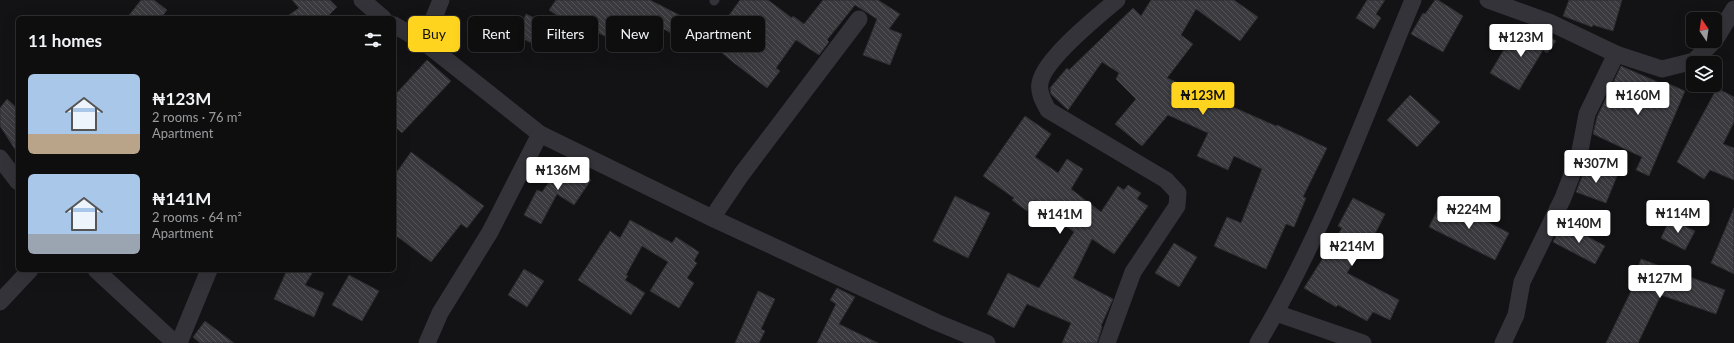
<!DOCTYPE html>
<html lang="en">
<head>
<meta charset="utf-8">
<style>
	:root { --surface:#0e0e0f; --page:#171718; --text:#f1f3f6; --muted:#9b9c9e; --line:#2e2e2f; --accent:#ffd41f }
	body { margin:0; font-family:Lato,sans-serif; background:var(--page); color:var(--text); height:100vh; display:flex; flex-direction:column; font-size:15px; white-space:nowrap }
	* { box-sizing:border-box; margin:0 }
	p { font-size:13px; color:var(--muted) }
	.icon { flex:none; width:22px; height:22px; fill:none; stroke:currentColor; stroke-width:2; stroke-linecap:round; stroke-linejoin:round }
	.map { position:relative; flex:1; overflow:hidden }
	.sheet { position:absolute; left:16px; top:16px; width:380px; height:256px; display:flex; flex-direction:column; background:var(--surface); border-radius:6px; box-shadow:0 4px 16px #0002,0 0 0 1px var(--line) }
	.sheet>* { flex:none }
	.hud { position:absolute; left:408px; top:16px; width:380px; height:36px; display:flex; gap:8px }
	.needle { width:26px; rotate:347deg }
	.fabs { position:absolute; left:1686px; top:12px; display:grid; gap:8px }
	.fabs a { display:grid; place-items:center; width:36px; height:36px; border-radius:6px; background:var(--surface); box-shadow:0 4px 16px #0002,0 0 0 1px var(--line); font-size:20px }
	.price { position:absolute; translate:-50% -34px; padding:0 9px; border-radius:4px; background:#fff; color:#222; font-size:13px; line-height:26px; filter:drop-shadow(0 1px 2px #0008) }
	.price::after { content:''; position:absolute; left:50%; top:24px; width:12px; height:9px; margin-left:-6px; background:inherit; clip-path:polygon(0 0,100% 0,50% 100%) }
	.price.selected { background:var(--accent); color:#111 }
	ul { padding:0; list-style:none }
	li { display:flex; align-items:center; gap:12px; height:100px; padding:0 12px }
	li span { display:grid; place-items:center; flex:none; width:112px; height:80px; border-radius:6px; color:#555 }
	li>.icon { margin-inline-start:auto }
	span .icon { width:48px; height:48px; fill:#fffc; stroke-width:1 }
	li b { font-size:17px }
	h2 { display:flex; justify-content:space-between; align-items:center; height:48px; padding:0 12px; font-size:17px }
	.tag { padding:0 14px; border-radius:6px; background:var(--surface); box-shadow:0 4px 16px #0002,0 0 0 1px var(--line); font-size:14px; line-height:36px }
	.tag.selected { background:var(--accent); color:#111 }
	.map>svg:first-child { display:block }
	.building { fill:url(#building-back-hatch); stroke:#2d2c30 }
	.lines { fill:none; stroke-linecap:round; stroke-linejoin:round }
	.service { stroke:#333339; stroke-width:9 }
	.minor { stroke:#333339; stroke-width:17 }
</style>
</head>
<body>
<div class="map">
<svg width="1734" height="343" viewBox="0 0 1734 343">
	<defs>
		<pattern id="building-back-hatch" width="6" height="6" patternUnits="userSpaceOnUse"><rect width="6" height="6" fill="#3a3a3f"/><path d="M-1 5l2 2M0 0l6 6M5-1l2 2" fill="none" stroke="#535458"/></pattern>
	</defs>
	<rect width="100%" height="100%" fill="#131214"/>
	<g class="building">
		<polygon points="141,0 154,0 167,10 161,18 127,18"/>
		<polygon points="292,0 330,0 337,7 326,18 285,18 299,8"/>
		<polygon points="556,0 650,0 689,20 680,38 660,27 654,39 630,27 621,44 582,25 579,30 549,10"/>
		<polygon points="740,0 768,0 792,18 793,16 804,24 823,0 878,0 900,14 889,29 902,34 890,65 863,55 877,19 855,5 827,40 829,42 819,55 796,40 776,68 780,71 767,88 734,63 702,36 716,20 722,25"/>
		<polygon points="1151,0 1234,0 1258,17 1240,41 1196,9 1181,35 1193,44 1167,78 1276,126 1277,125 1327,148 1303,197 1306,198 1294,227 1286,224 1266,269 1214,246 1227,217 1241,223 1262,169 1234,156 1228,170 1197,156 1208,133 1168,115 1142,146 1115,124 1136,99 1116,79 1119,73 1102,62 1068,110 1051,94 1050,88 1067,68 1069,70 1133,8 1141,16"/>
		<polygon points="1367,0 1385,0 1376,14 1381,18 1374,29 1356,18"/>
		<polygon points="1435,0 1438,0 1463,16 1443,52 1411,34 1423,13 1425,14"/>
		<polygon points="1569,0 1622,0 1613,31 1593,25 1592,27 1563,16"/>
		<polygon points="526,14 552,26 542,48 517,36"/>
		<polygon points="1538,29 1556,41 1547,53 1543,50 1519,90 1490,73 1512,36 1526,44"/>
		<polygon points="427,60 451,81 402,133 394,126 394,96"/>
		<polygon points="1621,66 1667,86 1669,84 1685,91 1649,176 1636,170 1642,157 1593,134 1597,117"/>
		<polygon points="1717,88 1734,97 1734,122 1723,144 1734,148 1734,180 1710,170 1704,179 1677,162"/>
		<polygon points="1410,95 1440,122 1417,147 1387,120"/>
		<polygon points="7,99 18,109 18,154 0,126 0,108"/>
		<polygon points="1025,116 1051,134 1035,157 1058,173 1067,159 1083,169 1071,189 1101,212 1118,186 1124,190 1128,185 1141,193 1137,199 1148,206 1114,254 1092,239 1073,278 1113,299 1101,326 1102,327 1097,343 1062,343 1071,323 1027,304 1014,328 987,314 1008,273 1039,288 1074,232 1062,223 1065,219 1034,200 1027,211 1012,200 1014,198 983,176"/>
		<polygon points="411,152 484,206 467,228 461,224 431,262 394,234 394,176"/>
		<polygon points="566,158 574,162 571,167 591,180 574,205 557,194 541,224 524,215 537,190 542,192"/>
		<polygon points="1587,164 1617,176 1606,203 1576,192"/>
		<polygon points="955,196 990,213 968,258 933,241"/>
		<polygon points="1353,198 1385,214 1370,244 1365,241 1347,273 1399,300 1390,320 1373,312 1367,321 1338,305 1336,307 1304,288 1342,228 1338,226"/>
		<polygon points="1443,199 1509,233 1495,260 1429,227"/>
		<polygon points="1734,208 1734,274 1711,263"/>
		<polygon points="1670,219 1695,231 1685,250 1661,238"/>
		<polygon points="630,220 672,243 676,237 699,252 694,261 697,263 687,278 694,283 679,308 650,291 668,262 642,246 626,275 628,276 625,280 645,293 631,315 578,280 610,231 620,238"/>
		<polygon points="1562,223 1605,246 1595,264 1553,242"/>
		<polygon points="1174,243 1197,257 1179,287 1155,273"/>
		<polygon points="1641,259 1725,290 1716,314 1661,295 1638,343 1606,343 1634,285 1632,284"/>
		<polygon points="524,269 544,281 527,307 508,295"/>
		<polygon points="287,270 314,270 305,285 324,293 314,317 274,299"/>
		<polygon points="349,275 379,291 362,321 332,305"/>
		<polygon points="837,288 855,297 839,324 878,343 817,343 836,304 830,300"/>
		<polygon points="758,291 775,299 761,329 765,331 759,343 735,343"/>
		<polygon points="205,321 234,343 200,343 193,337"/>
	</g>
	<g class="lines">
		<polyline class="service" points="714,1 715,0"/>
		<g class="minor">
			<polyline points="362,0 383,18"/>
			<polyline points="1488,0 1549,22 1616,54 1662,69 1694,61 1714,41"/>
			<polyline points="394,25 424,42 540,134 712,218 936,322 987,343"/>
			<polyline points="1715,40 1734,9"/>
			<polyline points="424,42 441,0"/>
			<polyline points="0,158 18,182"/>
			<polyline points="712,218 741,175 859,19"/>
			<polyline points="96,270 175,343"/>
			<polyline points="0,302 30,270"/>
			<polyline points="1276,313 1363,343"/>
			<polyline points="179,343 209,270"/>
			<polyline points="427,343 440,313 490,232 540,134"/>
			<path d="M1107 343 1133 272 1177 206 1178 193 1166 180 1048 110C1044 102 1038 93 1040 83 1044 59 1098 16 1117 0"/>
			<path d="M1258 343C1323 235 1365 115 1413 0"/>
			<polyline points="1503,343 1516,315 1522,282 1563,198 1579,156 1587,114 1616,54"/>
		</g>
	</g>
</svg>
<div class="fabs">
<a><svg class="needle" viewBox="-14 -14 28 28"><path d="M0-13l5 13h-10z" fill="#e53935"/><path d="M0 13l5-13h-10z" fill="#9b9c9e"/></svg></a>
<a><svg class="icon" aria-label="layers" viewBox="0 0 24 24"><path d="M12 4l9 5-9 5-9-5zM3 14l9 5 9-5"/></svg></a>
</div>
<b class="price" style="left:1521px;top:58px">₦123M</b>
<b class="price selected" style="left:1203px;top:116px">₦123M</b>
<b class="price" style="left:1638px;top:116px">₦160M</b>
<b class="price" style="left:1596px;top:184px">₦307M</b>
<b class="price" style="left:558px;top:191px">₦136M</b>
<b class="price" style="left:1469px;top:230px">₦224M</b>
<b class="price" style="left:1678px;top:234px">₦114M</b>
<b class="price" style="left:1060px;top:235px">₦141M</b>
<b class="price" style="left:1579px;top:244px">₦140M</b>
<b class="price" style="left:1352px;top:267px">₦214M</b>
<b class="price" style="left:1660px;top:299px">₦127M</b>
<div class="hud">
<a class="tag selected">Buy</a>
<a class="tag">Rent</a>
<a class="tag">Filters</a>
<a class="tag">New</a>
<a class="tag">Apartment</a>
</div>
<section class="sheet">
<h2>11 homes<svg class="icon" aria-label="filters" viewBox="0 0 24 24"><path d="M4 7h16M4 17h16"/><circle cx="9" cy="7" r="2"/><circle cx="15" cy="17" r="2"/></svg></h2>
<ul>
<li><span style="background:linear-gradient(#a9c7e8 75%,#b9a48a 0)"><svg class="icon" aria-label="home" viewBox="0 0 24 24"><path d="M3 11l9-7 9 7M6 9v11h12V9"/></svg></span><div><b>₦123M</b><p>2 rooms · 76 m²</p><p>Apartment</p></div></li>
<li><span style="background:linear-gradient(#a9c7e8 75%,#9aa5b1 0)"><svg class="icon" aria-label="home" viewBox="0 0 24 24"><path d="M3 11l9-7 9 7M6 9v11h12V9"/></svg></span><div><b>₦141M</b><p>2 rooms · 64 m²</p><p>Apartment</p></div></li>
</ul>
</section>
</div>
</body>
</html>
